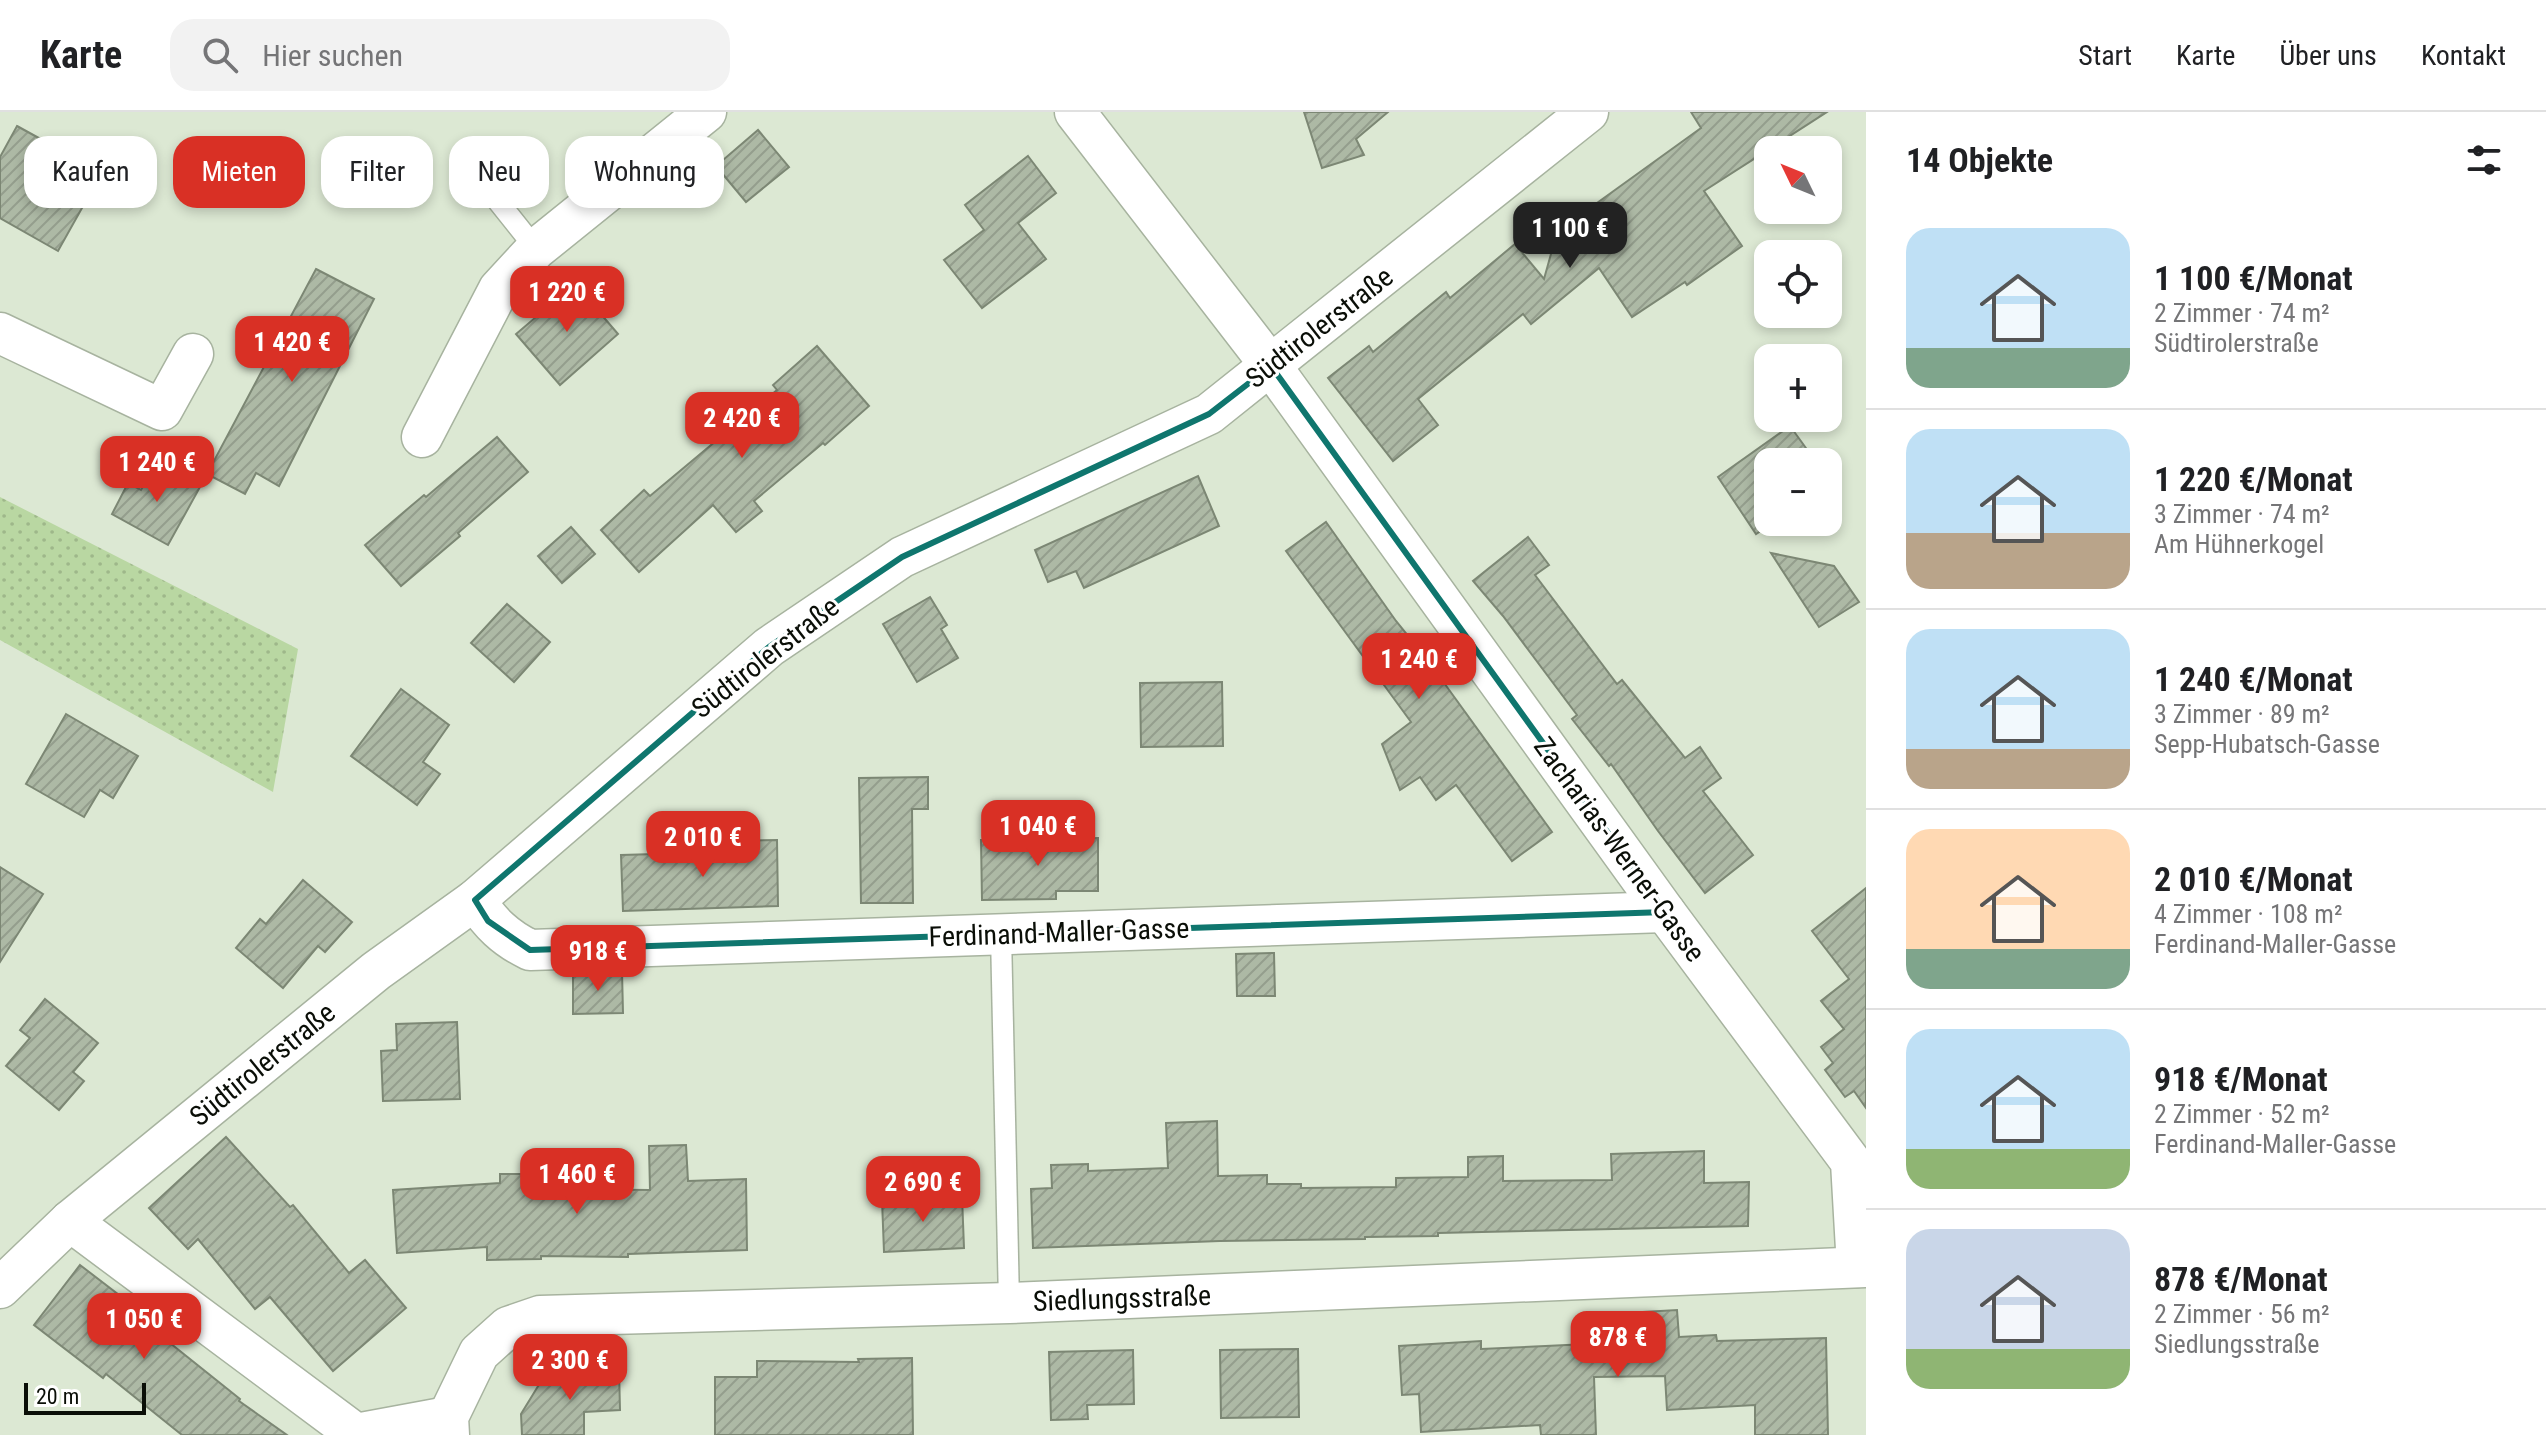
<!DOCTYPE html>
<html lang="de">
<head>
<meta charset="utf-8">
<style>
	:root { --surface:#fff; --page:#f2f2f2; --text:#202124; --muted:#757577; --line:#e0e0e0; --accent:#d93025 }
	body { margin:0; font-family:"Roboto Condensed",sans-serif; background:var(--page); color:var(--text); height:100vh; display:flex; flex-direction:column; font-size:30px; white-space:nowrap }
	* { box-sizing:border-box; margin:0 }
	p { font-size:26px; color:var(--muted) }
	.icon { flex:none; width:44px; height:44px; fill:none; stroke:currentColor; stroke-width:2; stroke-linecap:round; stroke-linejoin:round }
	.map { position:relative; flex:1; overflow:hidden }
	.panel { display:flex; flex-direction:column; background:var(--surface); width:680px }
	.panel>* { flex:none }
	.banner { position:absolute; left:24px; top:24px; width:760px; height:72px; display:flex; gap:16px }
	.needle { width:52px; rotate:313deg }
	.fabs { position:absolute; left:1754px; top:24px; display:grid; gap:16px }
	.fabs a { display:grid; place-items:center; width:88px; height:88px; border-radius:16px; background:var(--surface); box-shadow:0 4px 12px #0003; font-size:40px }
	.scale { position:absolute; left:24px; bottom:20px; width:122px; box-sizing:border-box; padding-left:8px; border:4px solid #0a0e07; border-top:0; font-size:22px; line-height:28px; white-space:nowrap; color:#0a0e07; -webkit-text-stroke:6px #fff; paint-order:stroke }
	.price { position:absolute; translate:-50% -68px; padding:0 18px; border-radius:16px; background:var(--accent); color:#fff; font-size:26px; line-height:52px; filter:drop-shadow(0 2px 4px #0008) }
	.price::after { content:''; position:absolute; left:50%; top:48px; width:24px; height:18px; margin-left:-12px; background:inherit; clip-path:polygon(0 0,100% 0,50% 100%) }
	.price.selected { background:#222; color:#fff }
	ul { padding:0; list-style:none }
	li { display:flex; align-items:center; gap:24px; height:200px; padding:0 40px }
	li+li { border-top:2px solid var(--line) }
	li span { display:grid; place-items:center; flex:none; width:224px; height:160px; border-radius:24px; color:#555 }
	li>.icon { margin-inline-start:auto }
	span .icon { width:96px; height:96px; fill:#fffc; stroke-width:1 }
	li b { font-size:34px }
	h2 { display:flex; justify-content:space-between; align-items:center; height:96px; padding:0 40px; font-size:34px }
	.chip { padding:0 28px; border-radius:24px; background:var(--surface); box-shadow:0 4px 12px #0003; font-size:28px; line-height:72px }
	.chip.selected { background:var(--accent); color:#fff }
	header { display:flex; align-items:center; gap:48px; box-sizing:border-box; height:112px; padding:0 40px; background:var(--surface); border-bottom:2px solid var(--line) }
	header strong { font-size:38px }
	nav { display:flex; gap:44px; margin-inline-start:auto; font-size:28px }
	.search { width:560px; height:72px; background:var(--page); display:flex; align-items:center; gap:20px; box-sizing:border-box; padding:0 28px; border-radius:24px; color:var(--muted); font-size:30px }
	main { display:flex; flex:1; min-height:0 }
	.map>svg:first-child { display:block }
	.grass { fill:url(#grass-dots) }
	.building { fill:url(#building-hatch); stroke:#7c8774; stroke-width:2 }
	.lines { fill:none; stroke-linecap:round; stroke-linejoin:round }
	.lane-casing { stroke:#a7b39f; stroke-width:23 }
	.street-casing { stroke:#a7b39f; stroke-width:43 }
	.lane { stroke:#fff; stroke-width:20 }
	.street { stroke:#fff; stroke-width:40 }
	.marked { fill:none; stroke:#0f766e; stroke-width:6; stroke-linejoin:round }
	.labels { text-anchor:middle; stroke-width:6; stroke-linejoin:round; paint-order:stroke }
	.street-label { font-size:28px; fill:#0a0e07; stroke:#fff }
</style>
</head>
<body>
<header>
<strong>Karte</strong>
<div class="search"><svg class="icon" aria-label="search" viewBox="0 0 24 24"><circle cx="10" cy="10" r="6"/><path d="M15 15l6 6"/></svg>Hier suchen</div>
<nav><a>Start</a><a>Karte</a><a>Über uns</a><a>Kontakt</a></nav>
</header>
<main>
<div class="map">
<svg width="1866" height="1323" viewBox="0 0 1866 1323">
	<defs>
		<pattern id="grass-dots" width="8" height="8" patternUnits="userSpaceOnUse" patternTransform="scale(2)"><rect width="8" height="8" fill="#b9d7a2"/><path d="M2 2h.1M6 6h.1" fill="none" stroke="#9eb78a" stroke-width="1.8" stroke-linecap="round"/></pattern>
		<pattern id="building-hatch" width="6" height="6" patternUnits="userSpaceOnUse" patternTransform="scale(2)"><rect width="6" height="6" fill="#adb9a5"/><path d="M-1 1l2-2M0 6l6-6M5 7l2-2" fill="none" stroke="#949e8d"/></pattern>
	</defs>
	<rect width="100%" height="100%" fill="#dce8d3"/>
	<polygon class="grass" points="0,385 298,537 273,680 0,528"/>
	<g class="building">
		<polygon points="1304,0 1388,0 1356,27 1364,43 1322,56"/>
		<polygon points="1691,0 1827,0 1704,79 1742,134 1687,173 1685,170 1632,205 1599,156 1531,212 1523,202 1418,287 1438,313 1393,349 1328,266 1369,234 1373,240 1446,180 1450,186 1515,132 1544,167 1565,92 1590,96 1701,16"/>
		<polygon points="17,14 77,47 68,64 92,78 58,139 0,106 0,45"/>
		<polygon points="758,18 789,55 746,90 716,54"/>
		<polygon points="1028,44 1056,81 1018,111 1046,147 982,196 944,148 984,118 965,93"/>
		<polygon points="316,157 374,187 279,374 256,361 245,382 207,362"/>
		<polygon points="575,172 618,222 560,273 516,222"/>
		<polygon points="817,234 869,294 825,333 823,331 754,389 762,399 736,420 713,393 639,460 601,418 644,378 650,384 777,278 773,273"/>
		<polygon points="1790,314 1816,350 1768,350 1768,410 1774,410 1756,422 1718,365"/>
		<polygon points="497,325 528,360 458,421 460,424 401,474 365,433 424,383 426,385"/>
		<polygon points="157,351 200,375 168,433 112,402 128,371 141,378"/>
		<polygon points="1198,364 1219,414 1084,476 1076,459 1048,470 1035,438"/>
		<polygon points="1326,410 1396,509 1426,546 1552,720 1512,749 1456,673 1436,688 1420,665 1400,678 1382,632 1411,610 1286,439"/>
		<polygon points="571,415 595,442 562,471 538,444"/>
		<polygon points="1528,425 1549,453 1535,463 1617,572 1622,568 1685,646 1700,635 1721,666 1703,679 1753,743 1705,781 1658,719 1611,652 1609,654 1572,607 1577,603 1503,504 1473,469"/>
		<polygon points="1771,441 1834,454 1859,490 1819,515"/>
		<polygon points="930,485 947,513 941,517 958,546 917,570 883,512"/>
		<polygon points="507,492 550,530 514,570 471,531"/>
		<polygon points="1222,570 1223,634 1141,635 1140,571"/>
		<polygon points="401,577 449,613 423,650 440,662 417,693 351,644"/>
		<polygon points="66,602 138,644 113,686 100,678 84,705 26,672"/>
		<polygon points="928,665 928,697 912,697 913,791 861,791 859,666"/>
		<polygon points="1098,726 1098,779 1056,779 1056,787 982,788 981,728"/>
		<polygon points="777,728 778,794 623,799 621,743 728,740 728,729"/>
		<polygon points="0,755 43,782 0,850"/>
		<polygon points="303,768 352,810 325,840 318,834 283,876 236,836 260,807 266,812"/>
		<polygon points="1866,776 1866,996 1854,979 1845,985 1825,958 1833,951 1821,935 1844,917 1821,889 1849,867 1812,819"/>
		<polygon points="1274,841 1275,884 1237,884 1236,842"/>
		<polygon points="622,859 623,901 573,902 573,860"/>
		<polygon points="45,887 98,931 73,960 84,969 59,998 6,954 30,926 20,918"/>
		<polygon points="457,910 460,987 383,989 381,939 397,938 396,912"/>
		<polygon points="1217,1009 1218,1064 1267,1063 1267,1072 1301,1072 1301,1076 1396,1075 1396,1066 1468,1065 1468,1045 1503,1044 1503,1069 1612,1068 1611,1042 1704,1039 1704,1071 1749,1070 1748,1114 1438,1121 1438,1124 1365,1125 1365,1127 1220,1129 1033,1136 1031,1077 1052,1076 1051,1053 1088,1052 1088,1059 1168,1056 1166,1011"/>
		<polygon points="226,1025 290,1095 293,1093 349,1161 365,1148 406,1196 333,1259 270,1185 255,1197 198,1127 188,1137 149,1096"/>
		<polygon points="686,1033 688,1069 746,1067 747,1138 628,1142 628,1145 541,1144 541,1147 487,1148 487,1135 397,1141 393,1078 500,1071 500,1062 553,1062 553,1077 650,1078 649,1034"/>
		<polygon points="962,1084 964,1136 884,1140 882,1088"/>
		<polygon points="80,1153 149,1206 145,1211 240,1287 239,1289 287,1323 182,1323 106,1262 103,1266 34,1213"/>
		<polygon points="1677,1198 1679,1225 1716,1223 1717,1229 1826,1226 1828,1323 1755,1323 1755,1293 1667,1298 1665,1264 1594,1265 1596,1323 1541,1323 1540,1313 1421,1320 1419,1282 1402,1283 1399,1234 1481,1229 1481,1237 1609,1231 1608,1202"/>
		<polygon points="1298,1237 1299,1305 1221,1306 1220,1238"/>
		<polygon points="1133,1238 1134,1292 1087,1293 1088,1307 1051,1308 1049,1240"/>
		<polygon points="912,1246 913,1323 715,1323 715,1265 757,1265 757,1249 859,1250 858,1247"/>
		<polygon points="619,1257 620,1298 584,1300 584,1323 522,1323 521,1302 540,1271 557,1262 574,1259"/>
	</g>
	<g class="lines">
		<g class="lane-casing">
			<g id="lane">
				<polyline points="473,58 536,137"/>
				<polyline points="1001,822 1009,1191"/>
			</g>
		</g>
		<g class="street-casing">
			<g id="street">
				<polyline points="1075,0 1271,254 1665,800 1851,1050 1857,1155"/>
				<polyline points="0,221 162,298 193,242"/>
				<polyline points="422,325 499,177 536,137 706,0"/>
				<path d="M475 788C490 811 505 826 530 838L1665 800"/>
				<polyline points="70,1109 356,1322 448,1305"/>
				<polyline points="0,1176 70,1109 376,859 475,788 769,535 902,445 1209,302 1588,0"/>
				<polyline points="449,1323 448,1305 479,1241 508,1215 540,1204 1009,1191 1866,1155"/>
			</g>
		</g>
		<use href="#lane" class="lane"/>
		<use href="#street" class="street"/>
	</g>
	<path class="marked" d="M1271 254 1665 800 530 838 488 809 475 788 769 535 902 445 1209 302Z"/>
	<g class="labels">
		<g class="street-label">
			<text transform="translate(1319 215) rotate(-38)" y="10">Südtirolerstraße</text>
			<text transform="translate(765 545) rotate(-38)" y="10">Südtirolerstraße</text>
			<text transform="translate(1620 737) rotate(54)" y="10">Zacharias-Werner-Gasse</text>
			<text transform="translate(1059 820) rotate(-2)" y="10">Ferdinand-Maller-Gasse</text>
			<text transform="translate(262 952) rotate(-39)" y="10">Südtirolerstraße</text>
			<text transform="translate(1122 1186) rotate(-2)" y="10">Siedlungsstraße</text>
		</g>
	</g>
</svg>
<div class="fabs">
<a><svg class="needle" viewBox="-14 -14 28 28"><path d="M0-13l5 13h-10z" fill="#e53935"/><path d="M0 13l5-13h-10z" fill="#757577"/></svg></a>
<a><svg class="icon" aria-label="locate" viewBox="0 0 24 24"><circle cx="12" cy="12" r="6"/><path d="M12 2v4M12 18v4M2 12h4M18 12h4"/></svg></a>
<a>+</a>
<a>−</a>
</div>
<div class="scale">20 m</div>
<b class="price selected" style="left:1570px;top:158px">1 100 €</b>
<b class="price" style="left:567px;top:222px">1 220 €</b>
<b class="price" style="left:292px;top:272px">1 420 €</b>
<b class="price" style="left:742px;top:348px">2 420 €</b>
<b class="price" style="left:157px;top:392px">1 240 €</b>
<b class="price" style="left:1419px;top:589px">1 240 €</b>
<b class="price" style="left:1038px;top:756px">1 040 €</b>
<b class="price" style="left:703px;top:767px">2 010 €</b>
<b class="price" style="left:598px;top:881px">918 €</b>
<b class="price" style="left:577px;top:1104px">1 460 €</b>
<b class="price" style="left:923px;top:1112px">2 690 €</b>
<b class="price" style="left:144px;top:1249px">1 050 €</b>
<b class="price" style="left:1618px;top:1267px">878 €</b>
<b class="price" style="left:570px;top:1290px">2 300 €</b>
<div class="banner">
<a class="chip">Kaufen</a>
<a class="chip selected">Mieten</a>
<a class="chip">Filter</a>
<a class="chip">Neu</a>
<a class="chip">Wohnung</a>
</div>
</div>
<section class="panel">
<h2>14 Objekte<svg class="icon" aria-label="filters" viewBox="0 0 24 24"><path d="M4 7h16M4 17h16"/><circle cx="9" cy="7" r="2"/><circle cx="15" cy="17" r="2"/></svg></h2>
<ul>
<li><span style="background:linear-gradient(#bfe0f5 75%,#7fa58c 0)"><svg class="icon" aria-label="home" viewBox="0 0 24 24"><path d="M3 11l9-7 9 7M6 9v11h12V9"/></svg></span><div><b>1 100 €/Monat</b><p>2 Zimmer · 74 m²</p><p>Südtirolerstraße</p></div></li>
<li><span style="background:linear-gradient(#bfe0f5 65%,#b9a48a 0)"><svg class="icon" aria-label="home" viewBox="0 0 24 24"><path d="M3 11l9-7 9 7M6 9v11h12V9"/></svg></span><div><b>1 220 €/Monat</b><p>3 Zimmer · 74 m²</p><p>Am Hühnerkogel</p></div></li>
<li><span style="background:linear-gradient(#bfe0f5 75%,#b9a48a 0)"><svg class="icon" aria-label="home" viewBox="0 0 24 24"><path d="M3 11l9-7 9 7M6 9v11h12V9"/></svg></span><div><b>1 240 €/Monat</b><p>3 Zimmer · 89 m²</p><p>Sepp-Hubatsch-Gasse</p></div></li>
<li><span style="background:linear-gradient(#ffd9b3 75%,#7fa58c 0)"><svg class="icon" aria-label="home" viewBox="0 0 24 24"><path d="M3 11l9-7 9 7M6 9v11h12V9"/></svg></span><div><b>2 010 €/Monat</b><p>4 Zimmer · 108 m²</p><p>Ferdinand-Maller-Gasse</p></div></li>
<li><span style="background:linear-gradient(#bfe0f5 75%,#8fb573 0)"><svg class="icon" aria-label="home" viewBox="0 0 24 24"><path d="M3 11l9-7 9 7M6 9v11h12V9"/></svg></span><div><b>918 €/Monat</b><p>2 Zimmer · 52 m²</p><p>Ferdinand-Maller-Gasse</p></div></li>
<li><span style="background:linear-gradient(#c9d6e8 75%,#8fb573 0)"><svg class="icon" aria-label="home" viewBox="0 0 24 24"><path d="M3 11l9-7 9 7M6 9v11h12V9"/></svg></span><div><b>878 €/Monat</b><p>2 Zimmer · 56 m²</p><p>Siedlungsstraße</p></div></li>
</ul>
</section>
</main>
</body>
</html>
